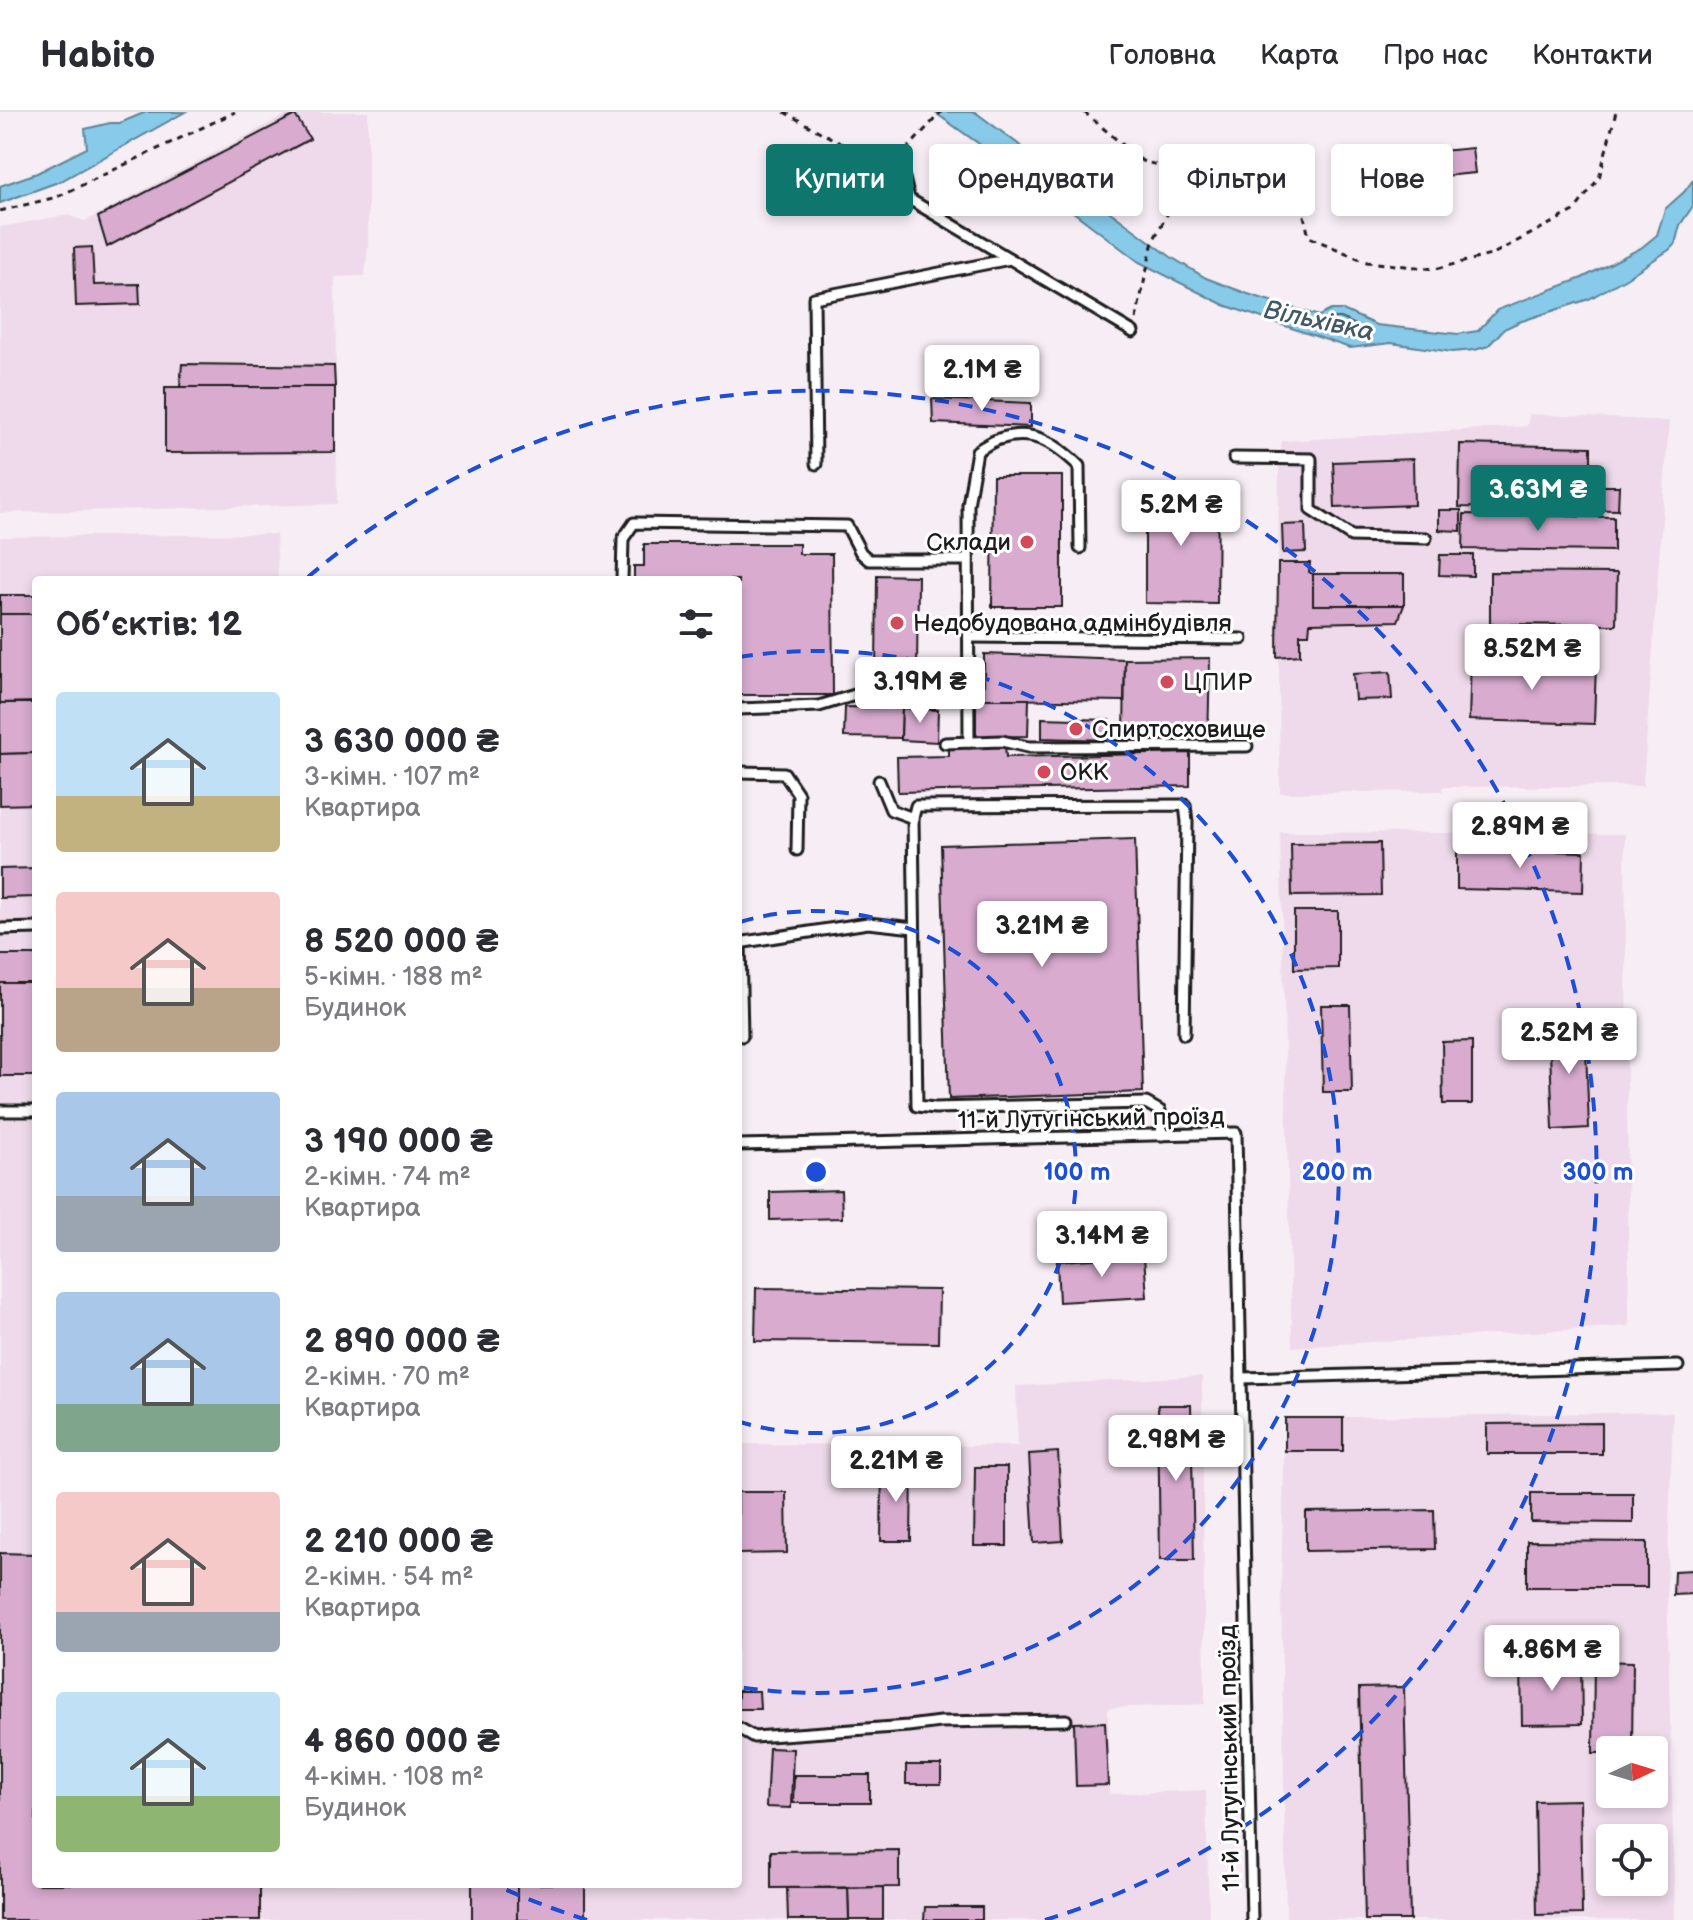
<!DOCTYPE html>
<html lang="uk">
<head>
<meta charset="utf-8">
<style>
	:root { --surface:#fff; --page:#f7f7f7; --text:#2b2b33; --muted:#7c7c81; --line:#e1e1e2; --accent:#0f766e }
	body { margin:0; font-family:"Balsamiq Sans",sans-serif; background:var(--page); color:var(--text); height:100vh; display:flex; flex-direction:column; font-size:30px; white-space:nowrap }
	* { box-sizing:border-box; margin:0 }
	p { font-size:26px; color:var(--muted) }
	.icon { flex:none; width:44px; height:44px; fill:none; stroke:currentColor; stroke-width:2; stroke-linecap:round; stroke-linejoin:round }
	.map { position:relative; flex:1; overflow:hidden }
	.drawer { position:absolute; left:32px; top:464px; width:710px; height:1312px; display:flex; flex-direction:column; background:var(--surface); border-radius:8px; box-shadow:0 4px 12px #0003 }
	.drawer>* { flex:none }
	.top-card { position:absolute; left:766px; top:32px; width:760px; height:72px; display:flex; gap:16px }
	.needle { width:52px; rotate:86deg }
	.fabs { position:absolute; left:1596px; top:1624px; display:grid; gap:16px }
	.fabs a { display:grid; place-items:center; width:72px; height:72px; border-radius:8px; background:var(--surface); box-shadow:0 4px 12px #0003; font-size:40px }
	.price { position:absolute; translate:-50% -68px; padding:0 18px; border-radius:8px; background:#fff; color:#222; font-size:26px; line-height:52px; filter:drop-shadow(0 2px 4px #0008) }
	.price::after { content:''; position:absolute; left:50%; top:48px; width:24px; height:18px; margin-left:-12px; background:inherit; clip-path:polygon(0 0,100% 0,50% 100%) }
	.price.selected { background:var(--accent); color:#fff }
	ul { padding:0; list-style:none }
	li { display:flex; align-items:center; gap:24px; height:200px; padding:0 24px }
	li span { display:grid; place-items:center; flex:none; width:224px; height:160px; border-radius:8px; color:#555 }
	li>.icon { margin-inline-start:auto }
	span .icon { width:96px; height:96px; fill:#fffc; stroke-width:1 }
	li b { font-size:34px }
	h2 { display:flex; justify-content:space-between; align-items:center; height:96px; padding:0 24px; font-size:34px }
	.chip { padding:0 28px; border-radius:8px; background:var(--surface); box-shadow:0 4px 12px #0003; font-size:28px; line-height:72px }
	.chip.selected { background:var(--accent); color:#fff }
	header { display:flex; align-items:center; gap:48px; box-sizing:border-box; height:112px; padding:0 40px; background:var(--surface); border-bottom:2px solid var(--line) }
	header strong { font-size:38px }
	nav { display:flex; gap:44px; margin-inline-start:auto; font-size:28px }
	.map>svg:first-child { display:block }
	.built { fill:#eedaea; fill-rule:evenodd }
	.water { fill:#88cae9; stroke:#5d8497; stroke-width:2 }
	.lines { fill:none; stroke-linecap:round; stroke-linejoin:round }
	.shore { stroke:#47626e; stroke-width:2 }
	.building { fill:#d8abcf; stroke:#1c1c1c; stroke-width:2 }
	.service-casing { stroke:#1c1c1c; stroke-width:15 }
	.path { stroke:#1c1c1c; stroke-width:3; stroke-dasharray:6 6; stroke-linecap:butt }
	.service { stroke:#fff; stroke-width:9 }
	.ring { fill:none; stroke:#1d4ed8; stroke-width:4; stroke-dasharray:14 10 }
	.poi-dot { fill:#d1495b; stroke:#fff; stroke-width:3 }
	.labels { text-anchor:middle; stroke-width:6; stroke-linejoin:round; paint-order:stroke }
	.poi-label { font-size:24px; fill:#1c1c1c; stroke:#fff; text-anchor:start }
	.street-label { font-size:24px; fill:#1c1c1c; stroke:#fff }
	.water-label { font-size:26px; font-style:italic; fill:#425964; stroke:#fff }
	.centre { fill:#1d4ed8; stroke:#fff; stroke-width:4 }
	.ring-label { font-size:24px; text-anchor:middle; font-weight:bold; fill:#1d4ed8; stroke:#fff; stroke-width:6; stroke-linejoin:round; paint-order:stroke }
</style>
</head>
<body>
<header>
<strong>Habito</strong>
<nav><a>Головна</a><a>Карта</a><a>Про нас</a><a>Контакти</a></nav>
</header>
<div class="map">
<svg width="1693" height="1808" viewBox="0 0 1693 1808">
	<rect width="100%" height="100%" fill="#f7eef5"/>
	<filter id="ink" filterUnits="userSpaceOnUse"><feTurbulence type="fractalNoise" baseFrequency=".0125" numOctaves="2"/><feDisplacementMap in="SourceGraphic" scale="16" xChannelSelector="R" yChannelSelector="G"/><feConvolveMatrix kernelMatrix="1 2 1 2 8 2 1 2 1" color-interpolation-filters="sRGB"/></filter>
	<g filter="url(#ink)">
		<g class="built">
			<polygon points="291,0 368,0 368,135 365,164 335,165 337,392 0,401 0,115 67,103 85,109"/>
			<polygon points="1529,302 1669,309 1643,674 1442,675 1442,679 1280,681 1278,462 1279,355 1282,329 1527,314"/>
			<polygon points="276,422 278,468 36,468 36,1772 738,1772 738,1332 1018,1334 1016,1274 1202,1264 1205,1592 1108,1596 1109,1682 1206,1678 1209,1808 0,1808 0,425"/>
			<polygon points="1280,720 1625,722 1629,1214 1292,1235"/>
			<path d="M1673 1300 1667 1475 1675 1808H1286L1281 1476 1285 1306ZM1610 1638H1654V1682H1610ZM1610 1726H1654V1770H1610Z"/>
		</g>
		<g class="water">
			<polygon points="146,0 185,0 61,69 0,91 0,74 37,61 87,36 85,17 110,11 120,11"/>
			<polygon points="934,0 975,0 1171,145 1206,166 1248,182 1319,204 1331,198 1343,198 1376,213 1458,222 1478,219 1497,198 1582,166 1641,136 1657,123 1665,97 1684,80 1693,68 1693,94 1680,113 1675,132 1669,138 1626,166 1589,187 1519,210 1504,217 1488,234 1475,238 1452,240 1391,231 1350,236 1224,193 1139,150 1047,80"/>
		</g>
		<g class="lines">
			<path class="shore" d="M1333 206H1341L1366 218 1368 223C1352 230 1337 224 1321 217V212Z"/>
		</g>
		<g class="building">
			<polygon points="295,3 310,27 107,135 98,105"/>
			<polygon points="1472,36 1475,61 1444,64 1442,39"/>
			<polygon points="92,135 94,173 139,172 140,192 76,194 74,136"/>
			<polygon points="182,252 334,254 335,275 180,275"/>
			<polygon points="165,275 335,275 335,340 165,341"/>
			<polygon points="932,287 1031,291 1031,315 933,311"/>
			<polygon points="1460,332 1591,335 1591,374 1619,374 1618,398 1459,395"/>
			<polygon points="1413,347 1414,393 1335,396 1333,350"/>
			<polygon points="993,364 1062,364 1062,495 992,495"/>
			<polygon points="1145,380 1218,380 1217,492 1145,491"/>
			<polygon points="1439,398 1461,398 1461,419 1439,418"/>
			<polygon points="1464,402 1614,405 1614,439 1463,437"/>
			<polygon points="1305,412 1306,440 1283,441 1282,413"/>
			<polygon points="644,432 799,432 799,442 832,442 833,583 738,583 738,468 634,468 634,454 644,454"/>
			<polygon points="1440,443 1473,443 1473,464 1439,463"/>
			<polygon points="1278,451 1310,451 1309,460 1313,462 1313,493 1404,493 1398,509 1310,511 1309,522 1300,522 1300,543 1277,545"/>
			<polygon points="1490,460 1617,461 1616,513 1490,512"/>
			<rect x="1313" y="462" width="91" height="31"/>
			<polygon points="877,463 918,464 917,560 876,559"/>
			<rect x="0" y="483" width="36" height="19"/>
			<polygon points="0,502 36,502 36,590 0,591"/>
			<polygon points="984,542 1125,547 1124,589 984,587"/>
			<polygon points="1210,546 1208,630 1124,628 1125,547"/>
			<polygon points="1471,547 1596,551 1594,612 1469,608"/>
			<polygon points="1390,560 1392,587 1355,588 1353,562"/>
			<polygon points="894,575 936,576 935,597 894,596"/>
			<polygon points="984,587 1029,587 1028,624 976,625 976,592"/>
			<polygon points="0,591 36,591 36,641 0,642"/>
			<polygon points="845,595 902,596 901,626 844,625"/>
			<polygon points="902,596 938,598 937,630 901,628"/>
			<polygon points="1042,606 1109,608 1109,628 1042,626"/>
			<polygon points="1147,630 1154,630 1154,642 1190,641 1190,674 898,680 897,645 949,644 949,634 1005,633 1006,645 1148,642"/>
			<polygon points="36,641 36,692 0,693 0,642"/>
			<polygon points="1135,727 1143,980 949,987 941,733"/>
			<polygon points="1380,731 1381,783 1292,784 1291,732"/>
			<polygon points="1457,736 1584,740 1583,780 1457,777"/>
			<polygon points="36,756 36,785 0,786 0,757"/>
			<polygon points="1294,799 1338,799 1338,856 1294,857"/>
			<rect x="0" y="843" width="36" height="28"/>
			<rect x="0" y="871" width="36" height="93"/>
			<polygon points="1321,893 1350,893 1352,980 1323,980"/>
			<polygon points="1585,911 1589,1016 1553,1018 1549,912"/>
			<polygon points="1472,929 1472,992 1443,992 1442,930"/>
			<polygon points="841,1078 842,1106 770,1108 770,1080"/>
			<polygon points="1144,1144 1147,1185 1059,1190 1057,1149"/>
			<polygon points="756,1176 939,1178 938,1231 755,1229"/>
			<polygon points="1158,1293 1191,1293 1194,1448 1160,1448"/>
			<rect x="1285" y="1306" width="58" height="33"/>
			<polygon points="1602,1311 1602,1342 1487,1342 1487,1312"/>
			<polygon points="1058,1340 1063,1429 1034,1431 1029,1342"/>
			<polygon points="882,1354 912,1354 911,1429 881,1429"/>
			<polygon points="975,1355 1007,1355 1007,1434 974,1434"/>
			<polygon points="738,1380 786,1380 787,1441 738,1442"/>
			<polygon points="1531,1381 1633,1381 1633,1411 1531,1410"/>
			<polygon points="1434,1398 1435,1437 1306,1439 1306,1400"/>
			<polygon points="1527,1429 1647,1430 1647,1475 1527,1475"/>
			<polygon points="0,1441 36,1442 36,1772 260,1772 260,1808 0,1808"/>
			<polygon points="1693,1458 1693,1482 1673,1483 1674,1459"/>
			<polygon points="1581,1549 1582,1612 1522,1613 1521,1550"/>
			<polygon points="1594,1549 1633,1550 1632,1638 1610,1638 1610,1641 1593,1641"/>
			<polygon points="1404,1575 1410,1808 1365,1808 1359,1576"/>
			<polygon points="738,1579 759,1579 760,1597 738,1597"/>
			<polygon points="1105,1610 1108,1673 1076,1674 1074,1611"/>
			<polygon points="769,1636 793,1637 791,1696 766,1695"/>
			<rect x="906" y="1653" width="35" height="19"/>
			<polygon points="794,1663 870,1663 870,1691 793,1691"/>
			<polygon points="1580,1688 1582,1802 1537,1803 1535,1689"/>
			<polygon points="899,1738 899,1775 771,1776 771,1739"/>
			<rect x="472" y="1772" width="45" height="36"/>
			<rect x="517" y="1772" width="68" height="36"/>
			<polygon points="883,1775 883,1808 849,1808 848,1776"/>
			<polygon points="787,1776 848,1776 849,1808 788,1808"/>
			<polygon points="925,1795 982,1795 982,1808 924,1808"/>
		</g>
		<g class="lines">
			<g class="service-casing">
				<g id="service">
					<polyline points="904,66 909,87 1133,220"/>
					<polyline points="1234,346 1311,347 1311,398 1351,424 1426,426"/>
					<polyline points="816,352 814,186 1010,147"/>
					<polyline points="622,468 623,427 634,411 847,414 861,441 869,448 968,448"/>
					<polyline points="969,525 1242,527"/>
					<polyline points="738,597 819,594 868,579 871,566 969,565"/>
					<path d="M969 630 968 393 977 339C984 335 992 329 999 327 1033 316 1055 331 1079 354L1080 436"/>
					<polyline points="945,631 1002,629 1028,635 1247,634"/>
					<polyline points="738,660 784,661 798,682 797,738"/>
					<polyline points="879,669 891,698 913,706"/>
					<polyline points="0,817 36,816"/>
					<polyline points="738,831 868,811 914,816"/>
					<polyline points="740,831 742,924"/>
					<polyline points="0,999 36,999"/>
					<polyline points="1162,1023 1160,999 1146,991 935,996 917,994 913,706 916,694 1185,693 1187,710 1184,922"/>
					<polyline points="738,1033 1236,1021 1252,1808"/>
					<polyline points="1241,1266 1678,1254"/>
					<polyline points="738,1616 754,1625 908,1614 940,1610 1066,1608"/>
				</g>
			</g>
			<g class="path">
				<polyline points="784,0 893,60"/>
				<polyline points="1084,0 1142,49 1187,61 1293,57 1309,125 1367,150 1435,157 1491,143 1574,99 1599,66 1616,0"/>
				<polyline points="890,56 941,0"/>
				<polyline points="0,99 57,85 235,0"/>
				<polyline points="1136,207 1153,129 1181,76 1187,61"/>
			</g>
			<use href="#service" class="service"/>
		</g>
	</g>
	<g class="ring">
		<path d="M740 810A261 261 0 1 1 740 1310"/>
		<path d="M739 545A521 521 0 1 1 739 1575"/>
		<path d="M587 1808A782 782 0 0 1 498 1774M36 1115A782 782 0 0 1 36 1005M308 465A782 782 0 1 1 1045 1808"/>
	</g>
	<g class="poi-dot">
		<circle cx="1027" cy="430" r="8"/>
		<circle cx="897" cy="511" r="8"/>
		<circle cx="1167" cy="570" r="8"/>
		<circle cx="1076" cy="617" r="8"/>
		<circle cx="1044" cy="660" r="8"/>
	</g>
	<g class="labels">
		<g class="poi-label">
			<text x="1011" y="438" text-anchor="end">Склади</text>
			<text x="913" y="519">Недобудована адмінбудівля</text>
			<text x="1183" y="578">ЦПИР</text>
			<text x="1092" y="625">Спиртосховище</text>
			<text x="1060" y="668">ОКК</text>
		</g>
		<g class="street-label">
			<text transform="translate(1091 1006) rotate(-1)" y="8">11-й Лутугінський проїзд</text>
			<text transform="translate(1229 1646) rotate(-91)" y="8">11-й Лутугінський проїзд</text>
		</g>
		<g class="water-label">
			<text transform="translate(1319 208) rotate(12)" y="9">Вільхівка</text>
		</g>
	</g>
	<circle cx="816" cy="1060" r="12" class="centre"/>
	<g class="ring-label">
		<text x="1077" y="1068">100 m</text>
		<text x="1337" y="1068">200 m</text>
		<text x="1598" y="1068">300 m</text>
	</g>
</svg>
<div class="fabs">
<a><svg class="needle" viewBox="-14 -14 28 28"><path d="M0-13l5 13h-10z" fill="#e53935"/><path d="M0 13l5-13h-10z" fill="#7c7c81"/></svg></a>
<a><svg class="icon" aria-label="locate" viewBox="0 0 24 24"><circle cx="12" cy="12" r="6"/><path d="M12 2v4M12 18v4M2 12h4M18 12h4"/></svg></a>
</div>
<b class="price" style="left:982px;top:301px">2.1M ₴</b>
<b class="price selected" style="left:1538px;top:421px">3.63M ₴</b>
<b class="price" style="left:1181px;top:436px">5.2M ₴</b>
<b class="price" style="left:1532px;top:580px">8.52M ₴</b>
<b class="price" style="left:920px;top:613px">3.19M ₴</b>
<b class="price" style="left:1520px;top:758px">2.89M ₴</b>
<b class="price" style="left:1042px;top:857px">3.21M ₴</b>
<b class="price" style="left:1569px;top:964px">2.52M ₴</b>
<b class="price" style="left:1102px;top:1167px">3.14M ₴</b>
<b class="price" style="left:1176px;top:1371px">2.98M ₴</b>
<b class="price" style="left:896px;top:1392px">2.21M ₴</b>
<b class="price" style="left:1552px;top:1581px">4.86M ₴</b>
<div class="top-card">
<a class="chip selected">Купити</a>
<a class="chip">Орендувати</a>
<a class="chip">Фільтри</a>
<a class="chip">Нове</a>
</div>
<section class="drawer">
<h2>Об’єктів: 12<svg class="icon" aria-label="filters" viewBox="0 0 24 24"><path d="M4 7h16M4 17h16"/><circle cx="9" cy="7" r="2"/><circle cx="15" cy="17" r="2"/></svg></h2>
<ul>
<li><span style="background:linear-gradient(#bfe0f5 65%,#c2b280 0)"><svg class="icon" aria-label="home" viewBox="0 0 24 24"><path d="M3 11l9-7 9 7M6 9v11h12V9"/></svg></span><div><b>3 630 000 ₴</b><p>3-кімн. · 107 m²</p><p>Квартира</p></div></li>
<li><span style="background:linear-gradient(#f6c9c9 60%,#b9a48a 0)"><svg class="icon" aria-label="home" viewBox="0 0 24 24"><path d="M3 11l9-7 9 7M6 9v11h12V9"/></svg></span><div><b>8 520 000 ₴</b><p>5-кімн. · 188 m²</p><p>Будинок</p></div></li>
<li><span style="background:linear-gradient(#a9c7e8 65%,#9aa5b1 0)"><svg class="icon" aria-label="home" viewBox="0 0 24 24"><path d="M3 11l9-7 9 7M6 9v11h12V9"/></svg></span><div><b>3 190 000 ₴</b><p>2-кімн. · 74 m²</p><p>Квартира</p></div></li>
<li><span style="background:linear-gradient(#a9c7e8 70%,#7fa58c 0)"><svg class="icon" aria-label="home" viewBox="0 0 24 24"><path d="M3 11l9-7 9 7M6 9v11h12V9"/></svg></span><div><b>2 890 000 ₴</b><p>2-кімн. · 70 m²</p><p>Квартира</p></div></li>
<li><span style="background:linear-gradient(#f6c9c9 75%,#9aa5b1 0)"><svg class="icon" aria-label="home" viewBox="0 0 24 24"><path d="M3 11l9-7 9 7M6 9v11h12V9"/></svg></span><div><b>2 210 000 ₴</b><p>2-кімн. · 54 m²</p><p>Квартира</p></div></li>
<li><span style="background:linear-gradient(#bfe0f5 65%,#8fb573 0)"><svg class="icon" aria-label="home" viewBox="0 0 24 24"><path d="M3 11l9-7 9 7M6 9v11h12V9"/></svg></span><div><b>4 860 000 ₴</b><p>4-кімн. · 108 m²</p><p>Будинок</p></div></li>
</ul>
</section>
</div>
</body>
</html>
